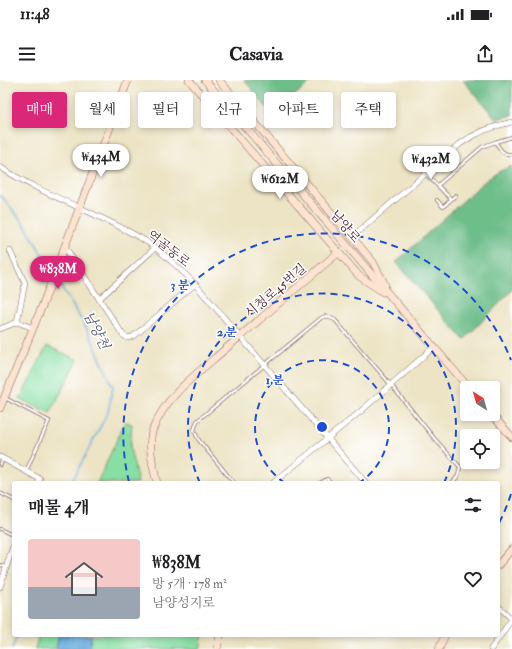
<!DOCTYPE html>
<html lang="ko">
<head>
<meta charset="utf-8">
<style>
	:root { --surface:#fff; --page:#f2f2f2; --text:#202124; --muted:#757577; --line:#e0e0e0; --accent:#db2777 }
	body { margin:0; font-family:"IM FELL Double Pica","Noto Serif KR",serif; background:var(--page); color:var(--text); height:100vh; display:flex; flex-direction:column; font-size:15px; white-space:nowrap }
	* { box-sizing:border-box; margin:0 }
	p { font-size:13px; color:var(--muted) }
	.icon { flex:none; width:22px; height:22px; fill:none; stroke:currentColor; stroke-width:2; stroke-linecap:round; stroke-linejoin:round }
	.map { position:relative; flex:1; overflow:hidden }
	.side { position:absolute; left:12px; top:401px; width:488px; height:156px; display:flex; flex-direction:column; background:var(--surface); border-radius:4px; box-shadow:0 2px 6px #0003 }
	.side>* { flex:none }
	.guide { position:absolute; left:12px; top:12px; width:488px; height:36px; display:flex; gap:8px }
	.needle { width:26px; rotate:323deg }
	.fabs { position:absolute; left:460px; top:301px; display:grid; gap:8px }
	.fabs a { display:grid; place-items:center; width:40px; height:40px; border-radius:4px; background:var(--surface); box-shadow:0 2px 6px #0003; font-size:20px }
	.price { position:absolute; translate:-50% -34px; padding:0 9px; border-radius:14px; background:#fff; color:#222; font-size:13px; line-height:26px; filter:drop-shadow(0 1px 2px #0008) }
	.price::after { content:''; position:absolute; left:50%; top:24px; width:12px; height:9px; margin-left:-6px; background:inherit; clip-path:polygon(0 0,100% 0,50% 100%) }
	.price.current { background:var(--accent); color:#fff }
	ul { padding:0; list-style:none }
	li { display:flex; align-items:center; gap:12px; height:100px; padding:0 16px }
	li+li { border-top:1px solid var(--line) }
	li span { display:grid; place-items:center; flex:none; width:112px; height:80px; border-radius:4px; color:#555 }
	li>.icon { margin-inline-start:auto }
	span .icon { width:48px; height:48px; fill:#fffc; stroke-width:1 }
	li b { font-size:17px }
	h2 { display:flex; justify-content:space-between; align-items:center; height:48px; padding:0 16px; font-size:17px }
	.chip { padding:0 14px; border-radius:4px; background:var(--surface); box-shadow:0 2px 6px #0003; font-size:14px; line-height:36px }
	.chip.current { background:var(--accent); color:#fff }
	.status { display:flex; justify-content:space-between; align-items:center; height:28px; padding:0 20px; background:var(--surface); direction:ltr }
	.status svg { height:11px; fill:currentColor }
	header { display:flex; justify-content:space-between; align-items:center; height:52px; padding:0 16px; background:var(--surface); font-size:18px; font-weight:700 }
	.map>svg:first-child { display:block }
	.green { fill:#88dfa4; stroke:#697f68 }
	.forest { fill:#6ebe8a; stroke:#5c6e5a }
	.water { fill:#6baee0; stroke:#5a6686 }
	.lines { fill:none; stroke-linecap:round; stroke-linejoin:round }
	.stream { stroke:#6baee0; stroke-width:1.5 }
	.lane-casing { stroke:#836461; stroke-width:4 }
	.street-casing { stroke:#836461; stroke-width:6 }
	.secondary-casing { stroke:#836461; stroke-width:8 }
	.lane { stroke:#fff; stroke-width:2.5 }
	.street { stroke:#fff; stroke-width:5 }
	.secondary { stroke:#fde4d1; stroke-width:7 }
	.ring { fill:none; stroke:#1d4ed8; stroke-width:2; stroke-dasharray:7 5 }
	.labels { text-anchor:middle; stroke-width:3; stroke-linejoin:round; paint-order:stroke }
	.street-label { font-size:13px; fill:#4a1f2b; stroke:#fff }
	.water-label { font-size:14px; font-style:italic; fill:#575873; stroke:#fff }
	.centre { fill:#1d4ed8; stroke:#fff; stroke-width:2 }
	.ring-label { font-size:12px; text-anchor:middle; font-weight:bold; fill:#1d4ed8; stroke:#fff; stroke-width:3; stroke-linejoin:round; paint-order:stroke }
</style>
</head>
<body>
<div class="status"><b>11:48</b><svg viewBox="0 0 49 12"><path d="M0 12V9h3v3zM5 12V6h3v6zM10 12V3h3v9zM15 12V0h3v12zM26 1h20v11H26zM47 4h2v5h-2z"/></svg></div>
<header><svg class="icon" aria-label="menu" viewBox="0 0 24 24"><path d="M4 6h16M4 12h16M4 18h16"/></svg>Casavia<svg class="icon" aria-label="share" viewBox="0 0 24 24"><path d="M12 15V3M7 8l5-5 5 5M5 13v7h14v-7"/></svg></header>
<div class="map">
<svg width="512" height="569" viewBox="0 0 512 569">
	<rect width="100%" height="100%" fill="#fff"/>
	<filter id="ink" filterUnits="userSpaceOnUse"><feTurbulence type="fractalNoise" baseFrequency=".025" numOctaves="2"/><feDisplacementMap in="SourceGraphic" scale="8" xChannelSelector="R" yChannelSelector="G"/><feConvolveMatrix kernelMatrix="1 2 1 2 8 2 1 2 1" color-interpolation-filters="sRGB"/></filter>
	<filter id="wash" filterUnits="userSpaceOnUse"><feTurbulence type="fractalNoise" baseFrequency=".012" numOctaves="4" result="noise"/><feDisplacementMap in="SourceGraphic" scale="16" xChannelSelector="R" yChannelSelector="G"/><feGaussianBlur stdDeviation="0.9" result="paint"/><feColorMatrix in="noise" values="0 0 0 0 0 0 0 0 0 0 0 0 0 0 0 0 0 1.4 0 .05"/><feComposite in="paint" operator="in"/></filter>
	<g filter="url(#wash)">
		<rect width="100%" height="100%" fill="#ede4c5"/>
		<g class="green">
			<polygon points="47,266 78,280 50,333 20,319"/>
			<polygon points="125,342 132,344 130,368 138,403 97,403"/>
			<polygon points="39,555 203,555 200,569 35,569"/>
		</g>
		<g class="forest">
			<polygon points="244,0 313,0 272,34"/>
			<polygon points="463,0 512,0 512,35 496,39"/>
			<polygon points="512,86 512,210 464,260 396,182 485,101 498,92"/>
		</g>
		<polygon class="water" points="59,555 91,555 90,569 56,569"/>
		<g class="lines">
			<g class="stream">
				<polyline points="0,116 3,118 24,144 52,191"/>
				<polyline points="56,198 87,249 113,307 108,332 71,403"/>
				<polyline points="12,569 17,555"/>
			</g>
		</g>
	</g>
	<g filter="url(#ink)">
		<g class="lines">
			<g class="lane-casing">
				<g id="lane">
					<path d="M495 62C500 68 503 76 512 74"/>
					<polyline points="426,94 451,119"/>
					<polyline points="438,105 482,67 495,62 512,57"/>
					<polyline points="437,120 443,127 456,115"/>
					<polyline points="5,318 49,341 26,391"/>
					<polyline points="0,385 3,379"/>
					<polyline points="234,403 198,359 194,350 197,341 321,238 326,236 335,240 391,305 434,358 460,387 458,396 452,403"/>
					<polyline points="320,403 327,399 332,403"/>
					<polyline points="0,413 14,420"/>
					<polyline points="0,449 14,456"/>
					<polyline points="0,485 6,487"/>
				</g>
			</g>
			<g class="street-casing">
				<g id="street">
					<path d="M0 87C46 117 100 133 147 162 165 174 180 189 195 204L366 403"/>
					<path d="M352 157 460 64C475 53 493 46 512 42"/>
					<polyline points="65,167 123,255 128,258 134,256 195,204"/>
					<polyline points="10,171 25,203 17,242"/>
					<polyline points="99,219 155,168"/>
					<polyline points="0,249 17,242 33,248"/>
					<polyline points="0,377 40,399 38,403"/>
					<polyline points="273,403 361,331 434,267"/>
					<polyline points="0,507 14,463"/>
					<polyline points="491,569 512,539 498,526"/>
				</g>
			</g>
			<g class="secondary-casing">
				<g id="secondary">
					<polyline points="189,0 359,196 383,212"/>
					<polyline points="205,0 469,308"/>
					<polyline points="219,0 373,182 385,205"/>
					<polyline points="0,328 43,224 128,0"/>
					<polyline points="491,334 512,357"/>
					<path d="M157 403C153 388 147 364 153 349 167 313 202 290 230 265 266 234 302 203 339 172"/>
					<polyline points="498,485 512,469"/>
					<polyline points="217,569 220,555"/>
					<polyline points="439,569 445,555"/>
				</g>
			</g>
			<use href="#lane" class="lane"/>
			<use href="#street" class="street"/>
			<use href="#secondary" class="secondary"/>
		</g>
	</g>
	<g class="ring">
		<path d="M285 403A67 67 0 1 1 359 403"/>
		<path d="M200 403A134 134 0 1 1 444 403"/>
		<path d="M511 414A201 201 0 0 1 499 443M129 402A201 201 0 0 1 511 280"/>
	</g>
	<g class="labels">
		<g class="street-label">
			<text transform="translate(346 146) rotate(49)" y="5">남양로</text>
			<text transform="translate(169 168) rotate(38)" y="5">역골동로</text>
			<text transform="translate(275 210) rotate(-40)" y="5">시청로45번길</text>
		</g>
		<g class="water-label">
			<text transform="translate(97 250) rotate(63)" y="5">남양천</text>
		</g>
	</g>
	<circle cx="322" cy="347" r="6" class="centre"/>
	<g class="ring-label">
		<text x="180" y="209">3 분</text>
		<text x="227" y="256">2 분</text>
		<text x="275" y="304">1 분</text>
	</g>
</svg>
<div class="fabs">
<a><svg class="needle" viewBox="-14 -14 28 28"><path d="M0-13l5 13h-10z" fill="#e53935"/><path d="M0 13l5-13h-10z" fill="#757577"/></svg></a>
<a><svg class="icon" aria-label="locate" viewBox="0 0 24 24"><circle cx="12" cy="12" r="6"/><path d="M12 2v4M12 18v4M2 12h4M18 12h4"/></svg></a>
</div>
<b class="price" style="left:101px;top:98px">₩434M</b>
<b class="price" style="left:431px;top:100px">₩432M</b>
<b class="price" style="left:280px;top:120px">₩612M</b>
<b class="price current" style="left:58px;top:210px">₩838M</b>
<div class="guide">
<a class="chip current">매매</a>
<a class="chip">월세</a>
<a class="chip">필터</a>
<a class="chip">신규</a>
<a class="chip">아파트</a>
<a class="chip">주택</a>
</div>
<section class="side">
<h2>매물 4개<svg class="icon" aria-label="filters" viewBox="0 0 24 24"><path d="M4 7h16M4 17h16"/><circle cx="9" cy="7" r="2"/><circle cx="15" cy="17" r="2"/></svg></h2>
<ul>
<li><span style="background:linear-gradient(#f6c9c9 60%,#9aa5b1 0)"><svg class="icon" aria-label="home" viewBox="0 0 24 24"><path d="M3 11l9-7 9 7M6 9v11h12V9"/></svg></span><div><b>₩838M</b><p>방 5개 · 178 m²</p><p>남양성지로</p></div><svg class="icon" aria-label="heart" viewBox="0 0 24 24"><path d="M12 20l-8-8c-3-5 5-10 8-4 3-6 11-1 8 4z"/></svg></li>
</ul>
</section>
</div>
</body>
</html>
